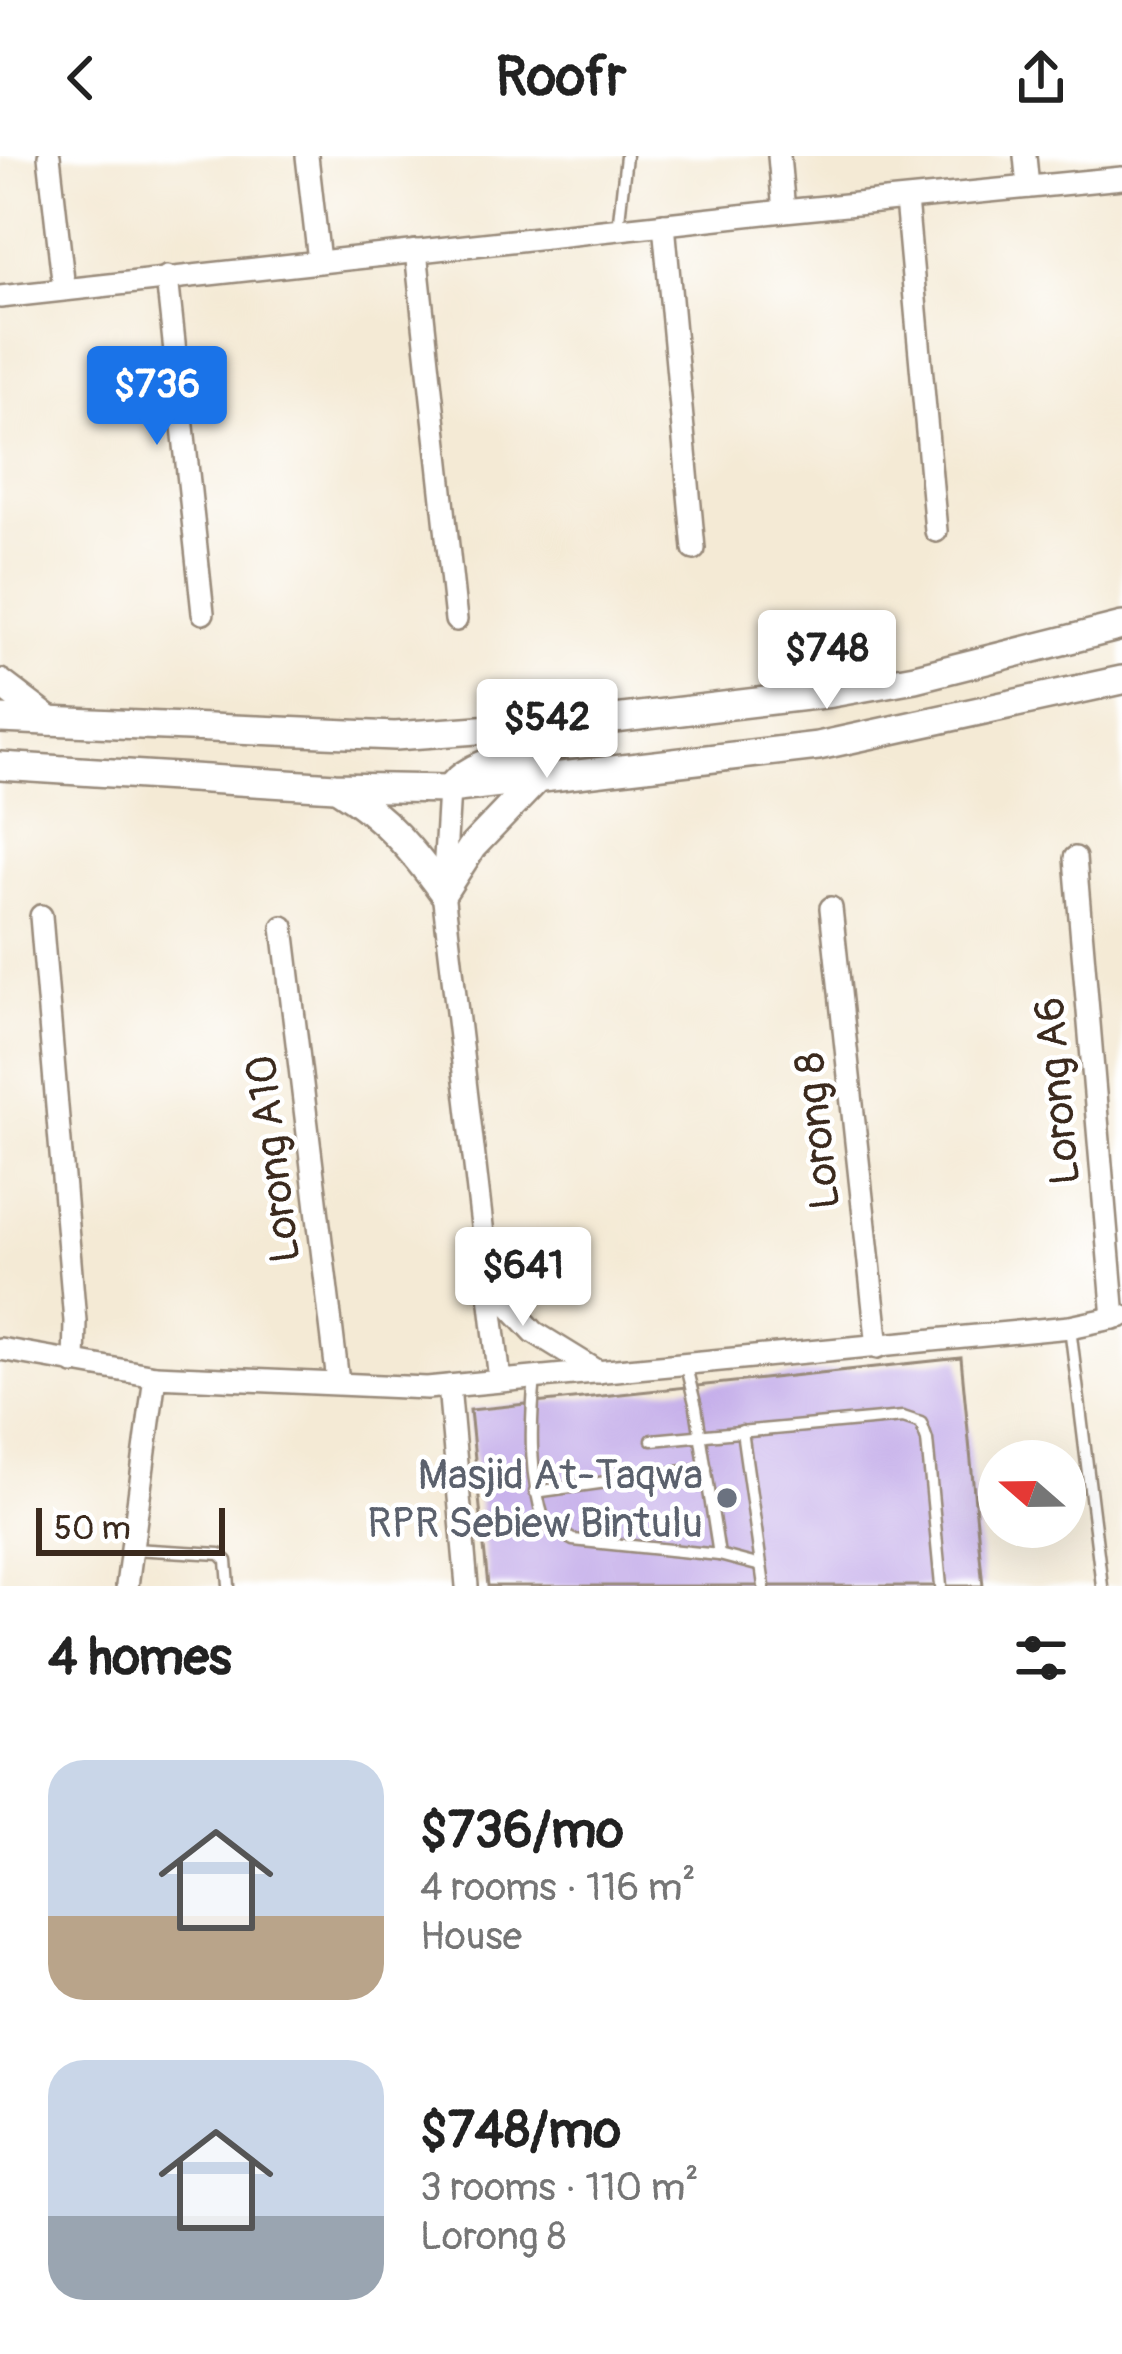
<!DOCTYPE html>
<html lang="en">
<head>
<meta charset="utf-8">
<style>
	:root { --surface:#fff; --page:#f2f2f2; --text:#222; --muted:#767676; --accent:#1a73e8 }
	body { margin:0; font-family:Pangolin,sans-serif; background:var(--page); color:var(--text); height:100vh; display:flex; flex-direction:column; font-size:45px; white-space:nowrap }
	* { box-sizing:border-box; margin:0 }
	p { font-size:39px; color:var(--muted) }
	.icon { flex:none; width:66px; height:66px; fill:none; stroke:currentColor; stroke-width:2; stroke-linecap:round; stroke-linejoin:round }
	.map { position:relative; height:1430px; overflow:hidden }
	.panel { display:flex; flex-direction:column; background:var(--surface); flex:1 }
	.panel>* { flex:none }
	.needle { width:78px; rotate:290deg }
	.fabs { position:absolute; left:978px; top:1284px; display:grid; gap:24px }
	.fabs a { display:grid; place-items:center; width:108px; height:108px; border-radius:50%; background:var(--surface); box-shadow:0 12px 48px #0002; font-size:60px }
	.scale { position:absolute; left:36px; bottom:30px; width:189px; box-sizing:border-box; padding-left:12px; border:6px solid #3b2a1e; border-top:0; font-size:33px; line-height:42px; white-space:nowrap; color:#3b2a1e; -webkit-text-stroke:9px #fff; paint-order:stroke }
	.price { position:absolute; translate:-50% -102px; padding:0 27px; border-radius:12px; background:#fff; color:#222; font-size:39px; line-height:78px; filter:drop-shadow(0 3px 6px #0008) }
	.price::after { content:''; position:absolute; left:50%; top:72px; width:36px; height:27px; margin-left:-18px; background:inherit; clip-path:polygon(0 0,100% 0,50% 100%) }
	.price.selected { background:var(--accent); color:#fff }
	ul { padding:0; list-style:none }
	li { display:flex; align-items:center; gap:36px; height:300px; padding:0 48px }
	li span { display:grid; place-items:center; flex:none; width:336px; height:240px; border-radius:36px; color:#555 }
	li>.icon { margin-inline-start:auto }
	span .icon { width:144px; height:144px; fill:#fffc; stroke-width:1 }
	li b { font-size:51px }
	h2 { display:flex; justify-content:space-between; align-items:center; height:144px; padding:0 48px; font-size:51px }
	header { display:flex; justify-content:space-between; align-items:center; height:156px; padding:0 48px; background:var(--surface); font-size:54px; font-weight:700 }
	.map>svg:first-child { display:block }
	.building { fill:#c3ace9 }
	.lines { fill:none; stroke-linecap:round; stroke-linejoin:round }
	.service-casing { stroke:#988a7a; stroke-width:15 }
	.minor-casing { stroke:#988a7a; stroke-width:26 }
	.tertiary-casing { stroke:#988a7a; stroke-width:32 }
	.service { stroke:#fff; stroke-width:10 }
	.minor { stroke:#fff; stroke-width:21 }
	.tertiary { stroke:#fff; stroke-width:27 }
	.worship-dot { fill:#6b7280; stroke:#fff; stroke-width:4.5 }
	.labels { text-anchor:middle; stroke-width:9; stroke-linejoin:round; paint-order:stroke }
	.street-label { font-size:42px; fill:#3b2a1e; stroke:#fff }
	.worship-label { font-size:42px; fill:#5b616d; stroke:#fff; text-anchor:end }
</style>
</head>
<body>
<header><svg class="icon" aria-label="back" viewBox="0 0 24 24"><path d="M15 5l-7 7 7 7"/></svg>Roofr<svg class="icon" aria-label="share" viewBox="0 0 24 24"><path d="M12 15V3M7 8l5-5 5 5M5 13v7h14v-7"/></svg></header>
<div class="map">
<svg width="1122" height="1430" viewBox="0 0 1122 1430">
	<rect width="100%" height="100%" fill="#fff"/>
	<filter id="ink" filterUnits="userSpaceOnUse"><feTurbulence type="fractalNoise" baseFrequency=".00833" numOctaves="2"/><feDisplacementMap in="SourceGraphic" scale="24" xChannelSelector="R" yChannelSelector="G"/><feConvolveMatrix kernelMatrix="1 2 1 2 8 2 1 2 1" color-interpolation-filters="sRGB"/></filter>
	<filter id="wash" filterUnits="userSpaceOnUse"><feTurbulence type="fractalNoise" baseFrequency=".004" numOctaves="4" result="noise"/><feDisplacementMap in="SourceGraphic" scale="48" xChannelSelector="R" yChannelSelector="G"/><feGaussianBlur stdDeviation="2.7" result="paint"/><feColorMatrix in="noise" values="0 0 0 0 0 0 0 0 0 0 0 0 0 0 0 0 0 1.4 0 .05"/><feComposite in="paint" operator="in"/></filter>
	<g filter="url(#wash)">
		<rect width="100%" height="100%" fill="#f4ead5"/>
		<g id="blocks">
			<polygon class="building" points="961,1202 983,1430 488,1430 470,1254"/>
		</g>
	</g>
	<g filter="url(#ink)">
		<use href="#blocks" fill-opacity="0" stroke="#988a7a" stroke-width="3"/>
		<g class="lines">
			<g class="service-casing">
				<g id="service">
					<polyline points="618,73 626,0"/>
					<polyline points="1070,1171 1102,1430"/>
					<path d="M535 1222C530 1272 529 1320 545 1368L573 1384 719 1399 696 1251 685 1207"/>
					<polyline points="742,1275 764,1430"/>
					<polyline points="652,1284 903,1261 921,1267 927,1284 941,1430"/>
					<polyline points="535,1336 706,1312"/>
					<polyline points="133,1393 220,1398 227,1405 229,1430"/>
					<polyline points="719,1399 761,1410"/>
				</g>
			</g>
			<g class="minor-casing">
				<g id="minor">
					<polyline points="49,0 64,133"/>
					<polyline points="307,0 319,105"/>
					<polyline points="779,0 784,55"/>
					<polyline points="1025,0 1028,31"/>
					<polyline points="906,44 936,375"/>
					<polyline points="664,68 694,393"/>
					<polyline points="416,95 456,464"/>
					<polyline points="167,121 203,457"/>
					<polyline points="0,141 784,55 1122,22"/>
					<polyline points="449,633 443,736 500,1224"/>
					<polyline points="1075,702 1114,1162"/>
					<polyline points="831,752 878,1191"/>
					<polyline points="41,760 75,1165 74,1207"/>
					<polyline points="283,771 338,1226"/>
					<polyline points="490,1129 534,1176 599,1216"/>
					<polyline points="0,1193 155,1220"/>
					<polyline points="449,1230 467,1430"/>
					<polyline points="127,1430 155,1220 427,1232 1070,1171 1122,1160"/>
				</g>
			</g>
			<g class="tertiary-casing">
				<g id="tertiary">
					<polyline points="0,527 50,565"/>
					<polyline points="0,563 395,580 589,566 832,537 915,522 1122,470"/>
					<polyline points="0,610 335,631 449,633 818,590 1122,524"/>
					<path d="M449 633C490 585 555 612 589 566"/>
					<path d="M341 634C385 661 413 695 443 736L472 691 538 622"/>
				</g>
			</g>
			<use href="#service" class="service"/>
			<use href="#minor" class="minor"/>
			<use href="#tertiary" class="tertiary"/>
		</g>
	</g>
	<circle class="worship-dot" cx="727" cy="1342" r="12"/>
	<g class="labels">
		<g class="street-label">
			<text transform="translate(1056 935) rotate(-95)" y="15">Lorong A6</text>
			<text transform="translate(816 975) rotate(-96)" y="15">Lorong 8</text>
			<text transform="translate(272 1003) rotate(-97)" y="15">Lorong A10</text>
		</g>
		<g class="worship-label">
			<text x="703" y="1333">Masjid At-Taqwa<tspan x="703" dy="48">RPR Sebiew Bintulu</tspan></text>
		</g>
	</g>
</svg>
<div class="fabs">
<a><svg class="needle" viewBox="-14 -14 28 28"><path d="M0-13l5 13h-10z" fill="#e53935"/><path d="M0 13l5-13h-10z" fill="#767676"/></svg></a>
</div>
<div class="scale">50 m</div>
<b class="price selected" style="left:157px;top:292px">$736</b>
<b class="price" style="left:827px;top:556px">$748</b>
<b class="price" style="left:547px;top:625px">$542</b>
<b class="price" style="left:523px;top:1173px">$641</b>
</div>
<section class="panel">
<h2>4 homes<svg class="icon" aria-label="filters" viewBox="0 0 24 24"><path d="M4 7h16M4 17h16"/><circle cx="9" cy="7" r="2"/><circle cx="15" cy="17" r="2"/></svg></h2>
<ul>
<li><span style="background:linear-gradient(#c9d6e8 65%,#b9a48a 0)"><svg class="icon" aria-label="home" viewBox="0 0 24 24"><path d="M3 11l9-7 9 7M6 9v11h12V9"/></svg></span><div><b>$736/mo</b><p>4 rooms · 116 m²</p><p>House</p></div></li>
<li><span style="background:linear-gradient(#c9d6e8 65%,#9aa5b1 0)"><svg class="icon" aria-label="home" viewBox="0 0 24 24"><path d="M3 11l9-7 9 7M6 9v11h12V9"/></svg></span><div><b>$748/mo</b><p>3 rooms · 110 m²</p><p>Lorong 8</p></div></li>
</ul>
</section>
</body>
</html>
